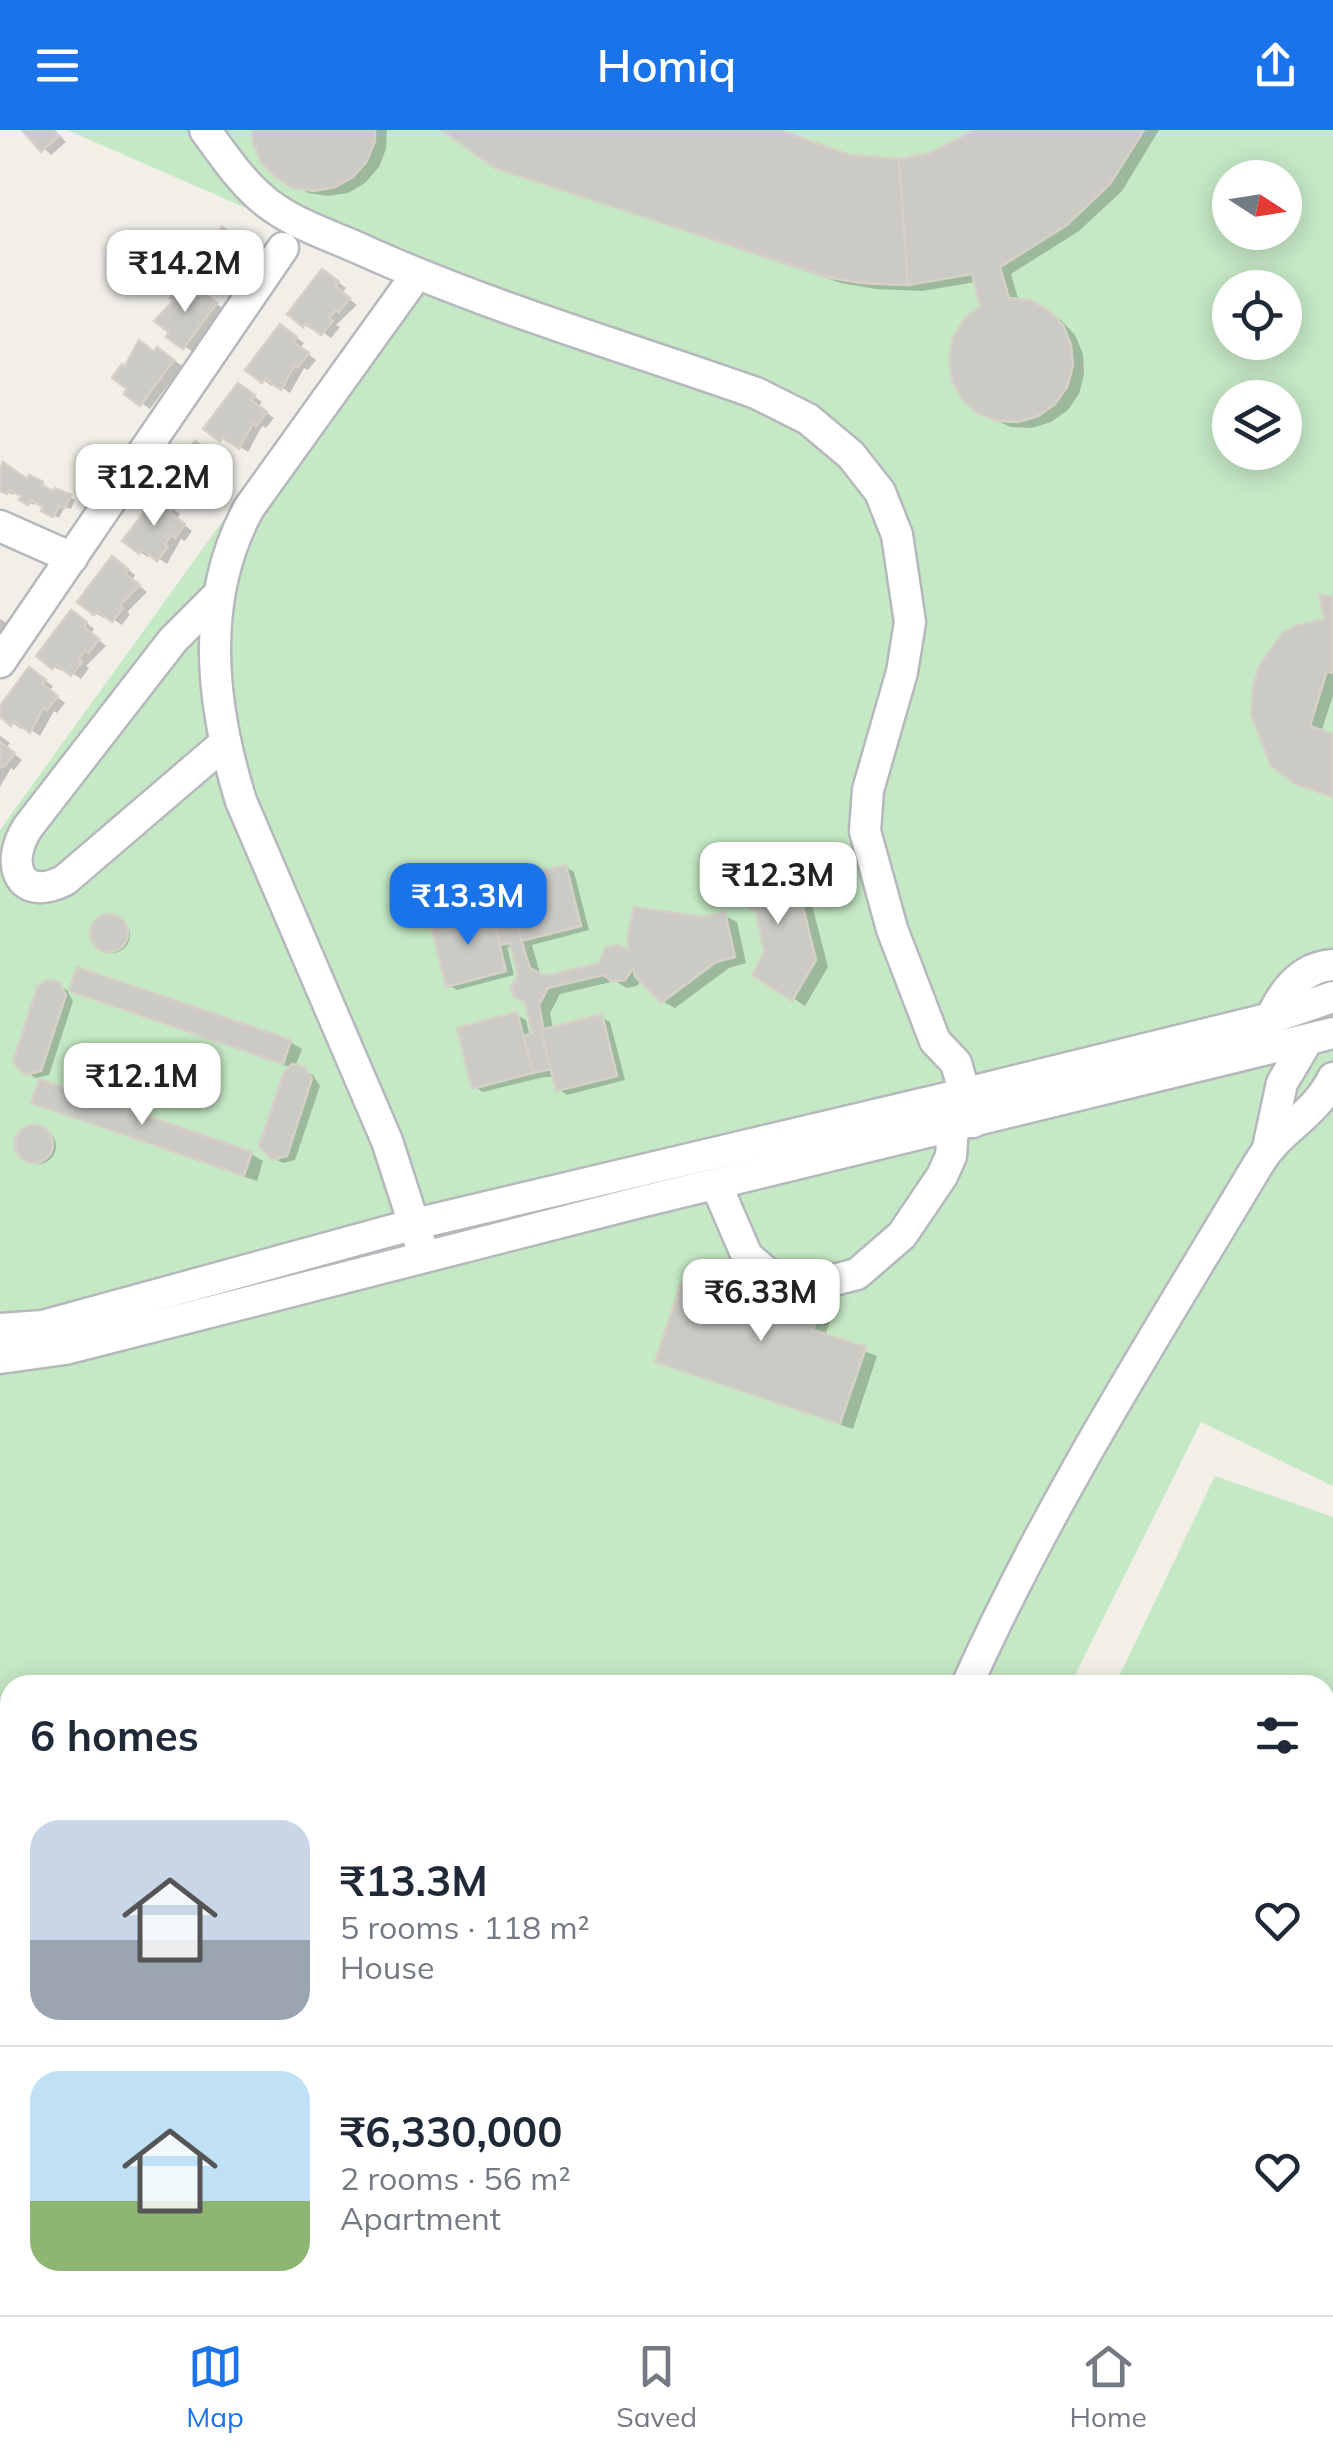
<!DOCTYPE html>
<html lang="en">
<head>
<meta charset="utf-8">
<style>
	:root { --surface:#fff; --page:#f6f6f7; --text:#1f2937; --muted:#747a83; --line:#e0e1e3; --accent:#1a73e8 }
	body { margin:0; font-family:Mulish,sans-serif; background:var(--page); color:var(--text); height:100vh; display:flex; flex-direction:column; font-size:38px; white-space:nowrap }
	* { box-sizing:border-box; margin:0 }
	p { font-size:32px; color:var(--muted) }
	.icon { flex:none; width:55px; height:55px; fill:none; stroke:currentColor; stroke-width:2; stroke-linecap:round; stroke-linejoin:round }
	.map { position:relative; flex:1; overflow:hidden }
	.drawer { position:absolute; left:0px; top:1545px; width:1335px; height:640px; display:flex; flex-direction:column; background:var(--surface); border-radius:30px 30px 0 0; box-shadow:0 5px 25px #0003 }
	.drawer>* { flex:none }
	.needle { width:65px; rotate:102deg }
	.buttons { position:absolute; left:1212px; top:30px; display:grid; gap:20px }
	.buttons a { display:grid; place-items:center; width:90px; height:90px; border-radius:50%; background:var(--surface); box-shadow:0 5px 25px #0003; font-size:50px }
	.price { position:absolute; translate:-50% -85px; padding:0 22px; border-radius:20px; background:#fff; color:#222; font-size:32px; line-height:65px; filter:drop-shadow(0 2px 5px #0008) }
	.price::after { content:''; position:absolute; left:50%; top:60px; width:30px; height:22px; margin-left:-15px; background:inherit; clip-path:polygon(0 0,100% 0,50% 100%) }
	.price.selected { background:var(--accent); color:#fff }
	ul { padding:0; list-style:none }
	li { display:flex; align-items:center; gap:30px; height:250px; padding:0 30px }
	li+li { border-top:2px solid var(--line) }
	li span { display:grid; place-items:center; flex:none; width:280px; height:200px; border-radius:30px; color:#555 }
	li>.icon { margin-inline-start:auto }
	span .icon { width:120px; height:120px; fill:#fffc; stroke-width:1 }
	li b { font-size:42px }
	h2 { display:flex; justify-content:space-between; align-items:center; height:120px; padding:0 30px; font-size:42px }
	header { display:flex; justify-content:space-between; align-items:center; height:130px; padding:0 30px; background:var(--accent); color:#fff; font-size:45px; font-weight:600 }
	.tab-bar { display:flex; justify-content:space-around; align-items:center; height:140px; border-top:2px solid var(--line); background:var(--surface); font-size:28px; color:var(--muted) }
	.tab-bar a { display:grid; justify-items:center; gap:5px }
	.tab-bar .selected { color:var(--accent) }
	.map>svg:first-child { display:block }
	.green { fill:#c5e8c5; fill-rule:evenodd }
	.shadow { fill:#0003 }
	.building { fill:#cccac5; stroke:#d6d1c6; stroke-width:2.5 }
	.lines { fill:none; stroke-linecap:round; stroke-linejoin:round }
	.minor-casing { stroke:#b5b8bc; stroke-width:35 }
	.minor { stroke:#fff; stroke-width:30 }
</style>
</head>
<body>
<header><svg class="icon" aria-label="menu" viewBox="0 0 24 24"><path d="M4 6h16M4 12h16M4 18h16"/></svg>Homiq<svg class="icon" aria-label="share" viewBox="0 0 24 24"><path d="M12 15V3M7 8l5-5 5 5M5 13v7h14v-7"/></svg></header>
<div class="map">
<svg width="1333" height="2185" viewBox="0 0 1333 2185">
	<rect width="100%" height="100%" fill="#f1efe8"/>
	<g class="green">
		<path d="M67 0H1333V1356L1201 1292 1070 1555H10V1980L0 1977V700L400 145ZM1230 48H1285V102H1230ZM1230 158H1285V212H1230ZM1230 268H1285V322H1230Z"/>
		<polygon points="1215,1346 1333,1387 1333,1724 1325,1719 1325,1555 1115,1555"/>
	</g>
	<g class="shadow">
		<polygon points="26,0 55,0 66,12 51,25"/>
		<polygon points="255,0 387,0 386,19 379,37 365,53 348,63 328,66 308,63 277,45"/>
		<polygon points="446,0 770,0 850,28 899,31 930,26 979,0 1159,0 1122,61 1079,101 1011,144 1019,172 1029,173 1061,190 1075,205 1083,224 1084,244 1079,264 1068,280 1051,292 1032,298 1011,297 992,289 983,177 976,152 922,161 876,159 841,153 510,44"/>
		<polygon points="239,110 250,112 265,123 234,165 226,160 219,113"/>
		<polygon points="331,147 346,158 342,163 357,175 336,195 340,197 331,208 315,197 313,200 304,195 290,184"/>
		<polygon points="198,167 209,169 224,179 193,222 170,207"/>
		<polygon points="289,202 304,213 300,218 316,230 308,240 304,238 290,263 274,252 272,256 249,240"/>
		<polygon points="156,224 167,225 182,236 150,279 127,263 130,259 126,239"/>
		<polygon points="247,261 262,272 258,277 274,288 266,298 262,296 248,322 232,311 230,314 207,298"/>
		<polygon points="204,319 219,331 215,335 231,347 223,357 219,355 206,380 190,369 187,373 179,368"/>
		<polygon points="5,336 23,345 22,348 47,357 46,360 54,365 56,361 75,370 71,379 65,377 59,388 44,380 46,376 36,371 34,375 22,369 24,366 14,361 13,365 0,358 0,345"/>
		<polygon points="166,373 180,384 177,389 192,401 185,411 181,409 167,434 151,423 148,427 140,422"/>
		<polygon points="121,434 135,445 132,450 147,462 127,482 130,484 122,495 106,484 104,488 95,483"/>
		<polygon points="1333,469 1333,566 1321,602 1333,606 1333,667 1298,653"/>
		<polygon points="80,488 94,499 91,504 106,516 86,536 89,538 81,549 65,538 62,541 54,537"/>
		<polygon points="0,489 12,496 0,522"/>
		<polygon points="38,545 53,556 49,561 65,573 57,583 54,581 40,606 24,595 21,599 0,584 0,580"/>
		<polygon points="0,606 10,613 6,618 22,630 14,640 11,638 0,657"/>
		<polygon points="757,730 808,759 828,837 805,876 756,844 767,822"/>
		<polygon points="566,737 574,742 589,800 532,815 541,847 633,825 705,790 724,785 737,792 746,833 729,838 675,878 662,871 642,849 637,856 627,858 615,851 560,864 550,883 553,899 601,887 610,892 625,950 567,965 559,959 555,947 544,947 483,962 474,957 517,885 526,890 530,907 535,905 515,821 507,816 514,845 457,860 448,855 491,782 500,787 502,795 518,791"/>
		<circle cx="112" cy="805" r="18"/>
		<polygon points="58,855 67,860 73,871 49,945 36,948 27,943"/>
		<polygon points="72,859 290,912 302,919 295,937 313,945 320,956 295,1030 283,1033 273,1028 292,938 84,866"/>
		<polygon points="40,952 251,1024 263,1031 257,1051 46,978 34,971"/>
		<circle cx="38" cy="1016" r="18"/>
		<polygon points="713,1167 822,1173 834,1179 825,1206 877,1226 853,1299 670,1238 658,1231"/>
	</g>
	<g class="building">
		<polygon points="22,0 53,0 59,6 41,22"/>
		<polygon points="252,0 375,0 375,11 367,31 353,47 335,57 314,61 293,58 275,47 261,32 253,12"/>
		<polygon points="442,0 778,0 850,25 899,29 930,23 974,0 1144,0 1110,54 1067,95 1000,137 1009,168 1030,170 1048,180 1063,195 1071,215 1073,236 1067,257 1055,274 1038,286 1018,292 997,291 977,283 962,269 952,250 949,229 953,208 964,189 980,176 972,144 908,155 862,153 827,147 495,38"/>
		<polygon points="442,0 778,0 850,25 899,29 908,155 862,153 827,147 495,38"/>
		<polygon points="222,97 238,108 241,104 258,116 224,163 207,150 211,145 195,134 215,114 212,111"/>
		<polygon points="322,139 339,152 335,156 350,168 339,182 336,180 329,188 333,191 321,205 306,193 303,197 287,184"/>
		<polygon points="181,153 197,165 200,160 217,173 183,219 166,207 169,202 154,191 174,170 170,168"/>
		<polygon points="280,194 297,207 293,212 309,223 298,237 295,235 281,260 265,248 262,253 245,240"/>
		<polygon points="139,210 154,222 157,217 174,230 140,276 124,264 127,259 112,248 122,234 125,236"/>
		<polygon points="238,253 255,265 251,270 267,282 256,296 253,293 239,319 223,307 220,311 203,299"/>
		<polygon points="195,311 212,324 208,329 224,340 213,354 210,352 196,377 181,366 177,370 161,357"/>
		<polygon points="3,332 27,349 29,345 43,352 42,355 53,361 55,358 71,365 65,378 59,376 53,387 41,381 43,377 30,370 28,375 19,370 21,366 9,360 7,364 0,361 0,340"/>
		<polygon points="157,365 173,378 170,383 185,394 175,408 171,405 165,414 168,417 157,431 142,419 139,424 122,411"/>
		<polygon points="112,426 128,439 125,444 140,455 120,475 123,478 112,492 97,481 94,485 77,472"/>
		<polygon points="1319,464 1333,467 1333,543 1327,541 1310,596 1333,604 1333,667 1297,655 1271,636 1251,585 1253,555 1260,534 1283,503 1296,496 1324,489"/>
		<polygon points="71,480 87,492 84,497 99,509 89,523 85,520 79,529 82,532 71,546 56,534 52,539 36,526"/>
		<polygon points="29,537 46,550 42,554 58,566 47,580 44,577 30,603 14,591 11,596 0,587 0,576"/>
		<polygon points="0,612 15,623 4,637 0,636"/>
		<polygon points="756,726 796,749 816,830 792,871 752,845 764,822 756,782 732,768"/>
		<polygon points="566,735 581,796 521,811 505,750"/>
		<polygon points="634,777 705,787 725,782 735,827 716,832 661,873 635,846 633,838 625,850 613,852 603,845 548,858 539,875 551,939 533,943 523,906 532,903 525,872 513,866 511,857 518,845 510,813 500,815 495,795 515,790 530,838 545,846 599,833 606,817 618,815 629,820 627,809"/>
		<polygon points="491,780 506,841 446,857 431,795"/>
		<circle cx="109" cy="803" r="19"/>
		<polygon points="77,837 291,910 283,934 69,861"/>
		<polygon points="46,850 59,852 66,865 41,941 25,945 13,932 37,857"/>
		<polygon points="517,882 533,943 472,959 457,898"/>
		<polygon points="602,884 617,946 556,961 541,900"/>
		<polygon points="292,934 305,937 312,949 287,1026 272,1030 259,1016 284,942"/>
		<polygon points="39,949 252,1022 244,1046 31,973"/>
		<circle cx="34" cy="1014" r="19"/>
		<polygon points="721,1136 823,1170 813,1200 866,1217 840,1294 655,1232 681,1153 712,1163"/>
	</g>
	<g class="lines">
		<g class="minor-casing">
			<g id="minor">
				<path d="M205 0C225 27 243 55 270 75 298 96 335 107 367 122 492 178 626 217 756 263L808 289 851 325 880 362 897 405 910 492 902 542 868 660 865 701 892 799 935 911 956 933 973 992"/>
				<path d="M417 144 249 378C199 470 211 574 241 671L387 1011 420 1113"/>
				<polyline points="0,396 72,428"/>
				<path d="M219 464 173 510 28 697C4 733 19 774 65 750L225 613"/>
				<polyline points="0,532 283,118"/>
				<path d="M1271 888C1283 861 1302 837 1333 835"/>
				<polyline points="1268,1018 1282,953 1307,911"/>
				<polyline points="716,1054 747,1126 768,1144 798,1152 826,1152 857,1144 902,1105 942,1046 951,1026 953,997"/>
				<polyline points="0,1199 43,1196 415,1094 938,970 1271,888 1333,867"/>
				<polyline points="0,1228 65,1219 636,1073 1333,903"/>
				<path d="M967 1555C1049 1372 1157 1204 1259 1033 1280 998 1314 987 1333 948"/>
			</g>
		</g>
		<use href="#minor" class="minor"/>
	</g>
</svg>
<div class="buttons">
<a><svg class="needle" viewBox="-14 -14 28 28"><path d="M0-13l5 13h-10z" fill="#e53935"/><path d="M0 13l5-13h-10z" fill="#747a83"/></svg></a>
<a><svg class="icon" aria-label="locate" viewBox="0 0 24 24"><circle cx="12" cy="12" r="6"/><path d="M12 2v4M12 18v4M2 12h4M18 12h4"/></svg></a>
<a><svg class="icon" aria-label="layers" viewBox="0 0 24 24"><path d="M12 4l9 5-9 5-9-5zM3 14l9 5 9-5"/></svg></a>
</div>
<b class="price" style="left:185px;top:185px">₹14.2M</b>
<b class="price" style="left:154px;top:399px">₹12.2M</b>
<b class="price" style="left:778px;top:797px">₹12.3M</b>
<b class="price selected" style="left:468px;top:818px">₹13.3M</b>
<b class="price" style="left:142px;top:998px">₹12.1M</b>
<b class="price" style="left:761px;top:1214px">₹6.33M</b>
<section class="drawer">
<h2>6 homes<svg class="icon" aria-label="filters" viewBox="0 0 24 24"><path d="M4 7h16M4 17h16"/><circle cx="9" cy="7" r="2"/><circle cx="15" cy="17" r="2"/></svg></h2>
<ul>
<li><span style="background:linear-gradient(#c9d6e8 60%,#9aa5b1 0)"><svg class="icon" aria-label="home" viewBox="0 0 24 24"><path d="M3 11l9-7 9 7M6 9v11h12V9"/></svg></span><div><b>₹13.3M</b><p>5 rooms · 118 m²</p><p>House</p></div><svg class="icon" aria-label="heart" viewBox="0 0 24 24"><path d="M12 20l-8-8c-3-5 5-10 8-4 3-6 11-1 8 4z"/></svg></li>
<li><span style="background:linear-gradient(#bfe0f5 65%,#8fb573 0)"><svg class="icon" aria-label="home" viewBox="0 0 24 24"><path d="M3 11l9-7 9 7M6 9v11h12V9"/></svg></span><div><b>₹6,330,000</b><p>2 rooms · 56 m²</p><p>Apartment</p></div><svg class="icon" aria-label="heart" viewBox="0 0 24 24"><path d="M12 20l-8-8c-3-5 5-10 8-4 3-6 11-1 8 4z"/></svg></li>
</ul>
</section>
</div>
<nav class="tab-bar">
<a class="selected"><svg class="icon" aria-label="map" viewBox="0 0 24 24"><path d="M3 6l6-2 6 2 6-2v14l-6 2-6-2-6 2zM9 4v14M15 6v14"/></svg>Map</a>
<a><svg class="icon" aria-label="saved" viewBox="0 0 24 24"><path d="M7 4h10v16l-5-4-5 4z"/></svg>Saved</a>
<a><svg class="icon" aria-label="home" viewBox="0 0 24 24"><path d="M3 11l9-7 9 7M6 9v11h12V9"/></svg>Home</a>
</nav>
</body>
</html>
